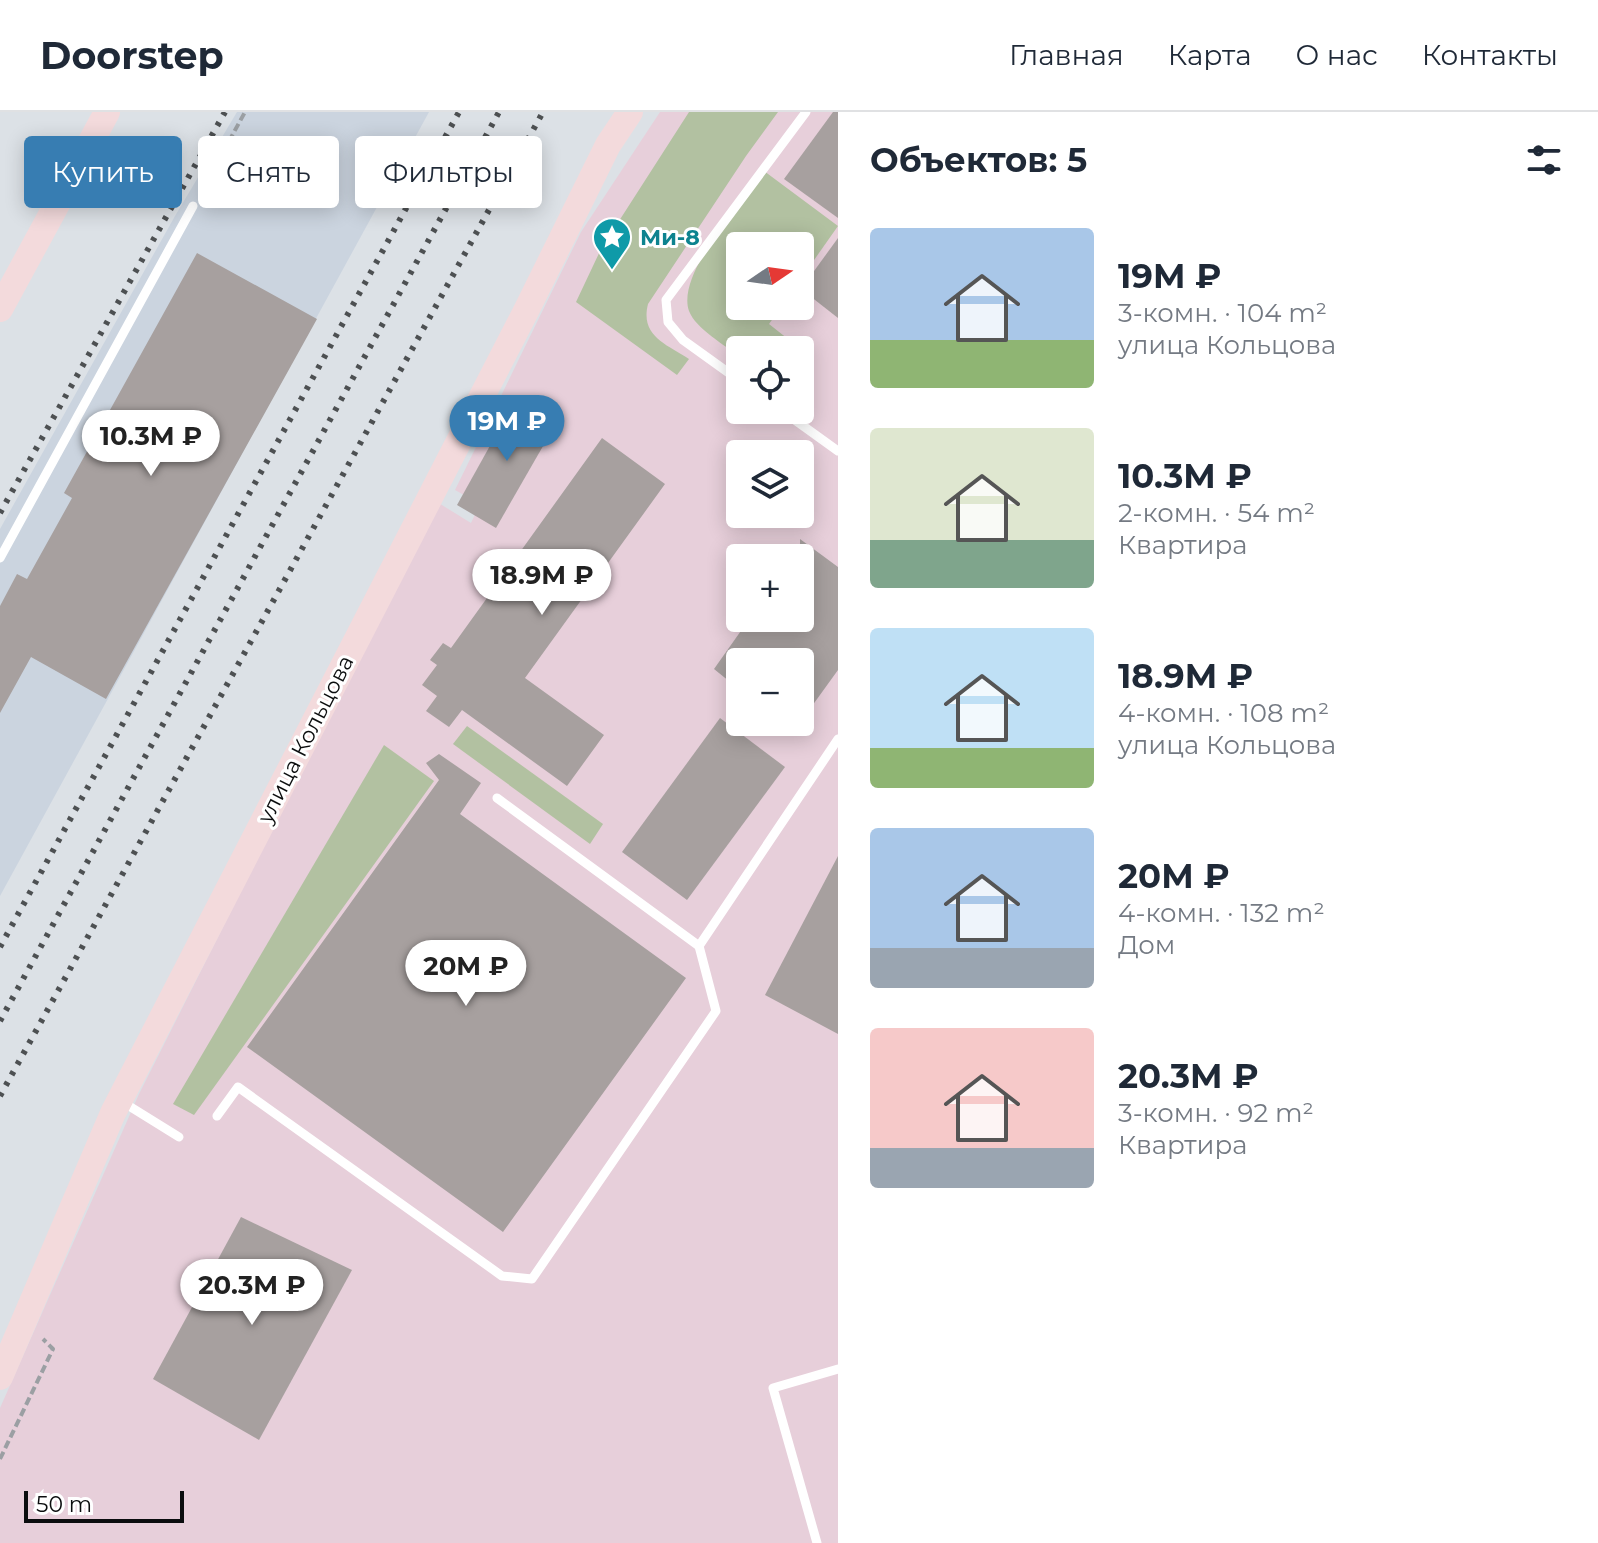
<!DOCTYPE html>
<html lang="ru">
<head>
<meta charset="utf-8">
<style>
	:root { --surface:#fff; --page:#f2f2f3; --text:#1f2937; --muted:#747a83; --line:#e0e1e3; --accent:#377db2 }
	body { margin:0; font-family:Montserrat,sans-serif; background:var(--page); color:var(--text); height:100vh; display:flex; flex-direction:column; font-size:30px; white-space:nowrap }
	* { box-sizing:border-box; margin:0 }
	p { font-size:26px; color:var(--muted) }
	.icon { flex:none; width:44px; height:44px; fill:none; stroke:currentColor; stroke-width:2; stroke-linecap:round; stroke-linejoin:round }
	.map { position:relative; flex:1; overflow:hidden }
	.details { display:flex; flex-direction:column; background:var(--surface); width:760px }
	.details>* { flex:none }
	.banner { position:absolute; left:24px; top:24px; width:694px; height:72px; display:flex; gap:16px }
	.needle { width:52px; rotate:77deg }
	.buttons { position:absolute; left:726px; top:120px; display:grid; gap:16px }
	.buttons a { display:grid; place-items:center; width:88px; height:88px; border-radius:8px; background:var(--surface); box-shadow:0 4px 20px #0003; font-size:40px }
	.scale { position:absolute; left:24px; bottom:20px; width:160px; box-sizing:border-box; padding-left:8px; border:4px solid #0b0d0e; border-top:0; font-size:22px; line-height:28px; white-space:nowrap; color:#0b0d0e; -webkit-text-stroke:6px #fff; paint-order:stroke }
	.price { position:absolute; translate:-50% -68px; padding:0 18px; border-radius:28px; background:#fff; color:#222; font-size:26px; line-height:52px; filter:drop-shadow(0 2px 4px #0008) }
	.price::after { content:''; position:absolute; left:50%; top:48px; width:24px; height:18px; margin-left:-12px; background:inherit; clip-path:polygon(0 0,100% 0,50% 100%) }
	.price.selected { background:var(--accent); color:#fff }
	ul { padding:0; list-style:none }
	li { display:flex; align-items:center; gap:24px; height:200px; padding:0 32px }
	li span { display:grid; place-items:center; flex:none; width:224px; height:160px; border-radius:8px; color:#555 }
	li>.icon { margin-inline-start:auto }
	span .icon { width:96px; height:96px; fill:#fffc; stroke-width:1 }
	li b { font-size:34px }
	h2 { display:flex; justify-content:space-between; align-items:center; height:96px; padding:0 32px; font-size:34px }
	.tag { padding:0 28px; border-radius:8px; background:var(--surface); box-shadow:0 4px 20px #0003; font-size:28px; line-height:72px }
	.tag.selected { background:var(--accent); color:#fff }
	header { display:flex; align-items:center; gap:48px; box-sizing:border-box; height:112px; padding:0 40px; background:var(--surface); border-bottom:2px solid var(--line) }
	header strong { font-size:38px }
	nav { display:flex; gap:44px; margin-inline-start:auto; font-size:28px }
	main { display:flex; flex:1; min-height:0 }
	.map>svg:first-child { display:block }
	.industrial { fill:#e7cfda; fill-rule:evenodd }
	.built { fill:#cbd4df }
	.green { fill:#b2c1a1 }
	.building { fill:#a7a09f }
	.lines { fill:none; stroke-linecap:round; stroke-linejoin:round }
	.path { stroke:#9b9fa3; stroke-width:4; stroke-dasharray:8 4; stroke-linecap:butt }
	.lane { stroke:#fff; stroke-width:9 }
	.secondary { stroke:#f3dadc; stroke-width:26 }
	.rail { stroke:#4d5052; stroke-width:6; stroke-dasharray:4 8; stroke-linecap:butt }
	.labels { text-anchor:middle; stroke-width:6; stroke-linejoin:round; paint-order:stroke }
	.culture-label { font-size:22px; font-weight:bold; fill:#0d838f; stroke:#fff; text-anchor:start }
	.street-label { font-size:22px; fill:#0b0d0e; stroke:#fff }
</style>
</head>
<body>
<header>
<strong>Doorstep</strong>
<nav><a>Главная</a><a>Карта</a><a>О нас</a><a>Контакты</a></nav>
</header>
<main>
<div class="map">
<svg width="838" height="1431" viewBox="0 0 838 1431">
	<rect width="100%" height="100%" fill="#dce1e6"/>
	<path class="industrial" d="M660 0H838V1431H0V1296L139 982 437 390 471 411 480 392 455 378 581 120ZM740 134H800V194H740ZM740 238H800V298H740ZM740 342H800V402H740ZM740 446H800V506H740ZM740 550H800V610H740Z"/>
	<polygon class="built" points="237,0 429,0 0,784 0,417 175,104"/>
	<g class="green">
		<path d="M689 0H778L746 44 648 192C640 224 666 232 689 247L677 263 576 190 601 137Z"/>
		<path d="M764 59 838 114 800 168V134H740V194H782L769 212 788 227 780 238H740V245C725 233 696 217 689 199 676 162 742 89 764 59Z"/>
		<polygon points="467,614 603,712 590,732 453,632"/>
		<polygon points="384,633 434,669 194,1003 173,992"/>
	</g>
	<g class="building">
		<polygon points="833,0 838,0 838,106 784,67"/>
		<polygon points="838,126 838,206 801,177"/>
		<polygon points="197,141 317,207 106,587 31,545 0,601 0,494 17,462 27,467 72,386 64,381"/>
		<polygon points="516,287 558,308 496,416 457,393"/>
		<polygon points="602,326 665,372 525,566 604,623 567,674 462,598 449,615 426,599 437,584 422,573 437,553 430,548 443,531 451,536"/>
		<polygon points="800,427 838,455 838,558 812,594 800,585 800,550 740,550 740,578 714,557 750,506 800,506"/>
		<polygon points="720,606 785,655 687,788 622,740"/>
		<polygon points="439,642 481,671 460,702 686,866 503,1120 247,935 439,668 426,651"/>
		<polygon points="838,744 838,922 765,883"/>
		<polygon points="241,1105 352,1158 259,1328 153,1267"/>
	</g>
	<g class="lines">
		<g class="path">
			<polyline points="200,82 245,0"/>
			<polyline points="0,1347 53,1237 43,1227"/>
		</g>
		<g class="lane">
			<polyline points="740,269 683,228 668,210 666,188 806,0"/>
			<polyline points="781,298 838,339"/>
			<polyline points="0,446 193,94"/>
			<polyline points="497,686 699,834"/>
			<polyline points="121,989 179,1025"/>
			<polyline points="217,1004 238,975 502,1164 532,1167 716,899 699,834 838,627"/>
			<polyline points="817,1431 773,1276 838,1257"/>
		</g>
		<g class="secondary">
			<polyline points="0,197 107,0"/>
			<polyline points="0,1265 113,1001 527,197 608,33 630,0"/>
		</g>
		<g class="rail">
			<polyline points="0,401 225,0"/>
			<polyline points="0,835 459,0"/>
			<polyline points="0,909 499,0"/>
			<polyline points="0,984 543,0"/>
		</g>
	</g>
	<defs>
		<g id="sight-pin" transform="scale(2)"><path d="M0 17L-7.5 6A9.5 9.5 0 1 1 7.5 6Z" fill="#0f9aa8" stroke="#fff"/><path d="M0-6L1.8-2.2L6-1.7L2.9 1.2L3.7 5.4L0 3.3L-3.7 5.4L-2.9 1.2L-6-1.7L-1.8-2.2Z" fill="#fff"/></g>
	</defs>
	<g fill-rule="evenodd">
		<use href="#sight-pin" x="612" y="125"/>
	</g>
	<g class="labels">
		<g class="culture-label">
			<text x="640" y="133">Ми-8</text>
		</g>
		<g class="street-label">
			<text transform="translate(305 627) rotate(-63)" y="8">улица Кольцова</text>
		</g>
	</g>
</svg>
<div class="buttons">
<a><svg class="needle" viewBox="-14 -14 28 28"><path d="M0-13l5 13h-10z" fill="#e53935"/><path d="M0 13l5-13h-10z" fill="#747a83"/></svg></a>
<a><svg class="icon" aria-label="locate" viewBox="0 0 24 24"><circle cx="12" cy="12" r="6"/><path d="M12 2v4M12 18v4M2 12h4M18 12h4"/></svg></a>
<a><svg class="icon" aria-label="layers" viewBox="0 0 24 24"><path d="M12 4l9 5-9 5-9-5zM3 14l9 5 9-5"/></svg></a>
<a>+</a>
<a>−</a>
</div>
<div class="scale">50 m</div>
<b class="price selected" style="left:507px;top:351px">19M ₽</b>
<b class="price" style="left:151px;top:366px">10.3M ₽</b>
<b class="price" style="left:542px;top:505px">18.9M ₽</b>
<b class="price" style="left:466px;top:896px">20M ₽</b>
<b class="price" style="left:252px;top:1215px">20.3M ₽</b>
<div class="banner">
<a class="tag selected">Купить</a>
<a class="tag">Снять</a>
<a class="tag">Фильтры</a>
</div>
</div>
<section class="details">
<h2>Объектов: 5<svg class="icon" aria-label="filters" viewBox="0 0 24 24"><path d="M4 7h16M4 17h16"/><circle cx="9" cy="7" r="2"/><circle cx="15" cy="17" r="2"/></svg></h2>
<ul>
<li><span style="background:linear-gradient(#a9c7e8 70%,#8fb573 0)"><svg class="icon" aria-label="home" viewBox="0 0 24 24"><path d="M3 11l9-7 9 7M6 9v11h12V9"/></svg></span><div><b>19M ₽</b><p>3-комн. · 104 m²</p><p>улица Кольцова</p></div></li>
<li><span style="background:linear-gradient(#dfe7d0 70%,#7fa58c 0)"><svg class="icon" aria-label="home" viewBox="0 0 24 24"><path d="M3 11l9-7 9 7M6 9v11h12V9"/></svg></span><div><b>10.3M ₽</b><p>2-комн. · 54 m²</p><p>Квартира</p></div></li>
<li><span style="background:linear-gradient(#bfe0f5 75%,#8fb573 0)"><svg class="icon" aria-label="home" viewBox="0 0 24 24"><path d="M3 11l9-7 9 7M6 9v11h12V9"/></svg></span><div><b>18.9M ₽</b><p>4-комн. · 108 m²</p><p>улица Кольцова</p></div></li>
<li><span style="background:linear-gradient(#a9c7e8 75%,#9aa5b1 0)"><svg class="icon" aria-label="home" viewBox="0 0 24 24"><path d="M3 11l9-7 9 7M6 9v11h12V9"/></svg></span><div><b>20M ₽</b><p>4-комн. · 132 m²</p><p>Дом</p></div></li>
<li><span style="background:linear-gradient(#f6c9c9 75%,#9aa5b1 0)"><svg class="icon" aria-label="home" viewBox="0 0 24 24"><path d="M3 11l9-7 9 7M6 9v11h12V9"/></svg></span><div><b>20.3M ₽</b><p>3-комн. · 92 m²</p><p>Квартира</p></div></li>
</ul>
</section>
</main>
</body>
</html>
